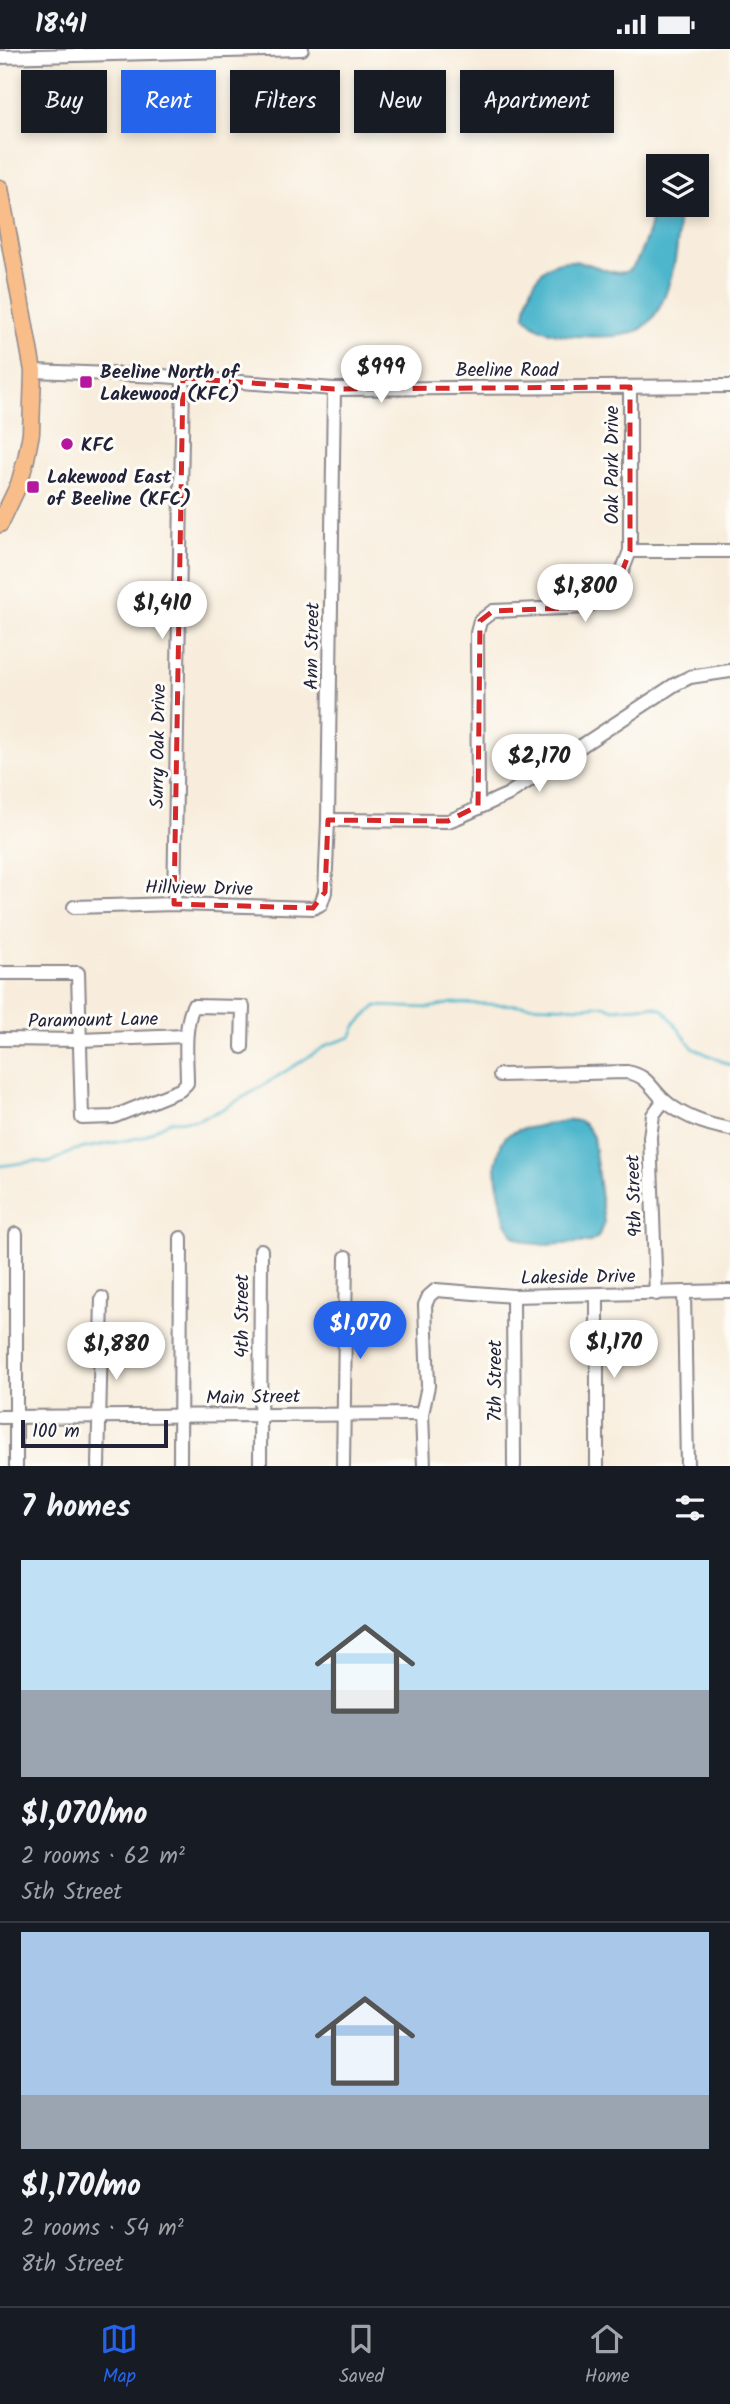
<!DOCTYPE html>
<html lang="en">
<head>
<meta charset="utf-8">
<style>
	:root { --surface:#171b24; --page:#242831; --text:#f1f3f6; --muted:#9ea1a6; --line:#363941; --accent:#2563eb }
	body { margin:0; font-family:Kalam,sans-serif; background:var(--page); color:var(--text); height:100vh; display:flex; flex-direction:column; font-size:26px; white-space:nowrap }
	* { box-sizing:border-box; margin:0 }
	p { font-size:23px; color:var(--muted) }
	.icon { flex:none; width:38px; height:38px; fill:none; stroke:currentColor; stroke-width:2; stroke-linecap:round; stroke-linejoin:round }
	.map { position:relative; height:1417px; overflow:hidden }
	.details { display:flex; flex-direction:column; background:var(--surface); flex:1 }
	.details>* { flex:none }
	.guide { position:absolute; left:21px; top:21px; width:690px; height:63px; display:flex; gap:14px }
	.buttons { position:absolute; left:646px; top:105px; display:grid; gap:14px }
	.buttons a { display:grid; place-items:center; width:63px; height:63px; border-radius:0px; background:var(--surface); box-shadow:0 4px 10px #0003; font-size:35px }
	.scale { position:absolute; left:21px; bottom:18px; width:147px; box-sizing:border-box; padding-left:7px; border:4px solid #22223b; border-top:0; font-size:19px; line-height:24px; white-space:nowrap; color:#22223b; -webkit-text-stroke:5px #fdfcf7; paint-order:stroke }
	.price { position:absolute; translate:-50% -60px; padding:0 16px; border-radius:24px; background:#fff; color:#222; font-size:23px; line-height:46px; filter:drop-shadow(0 2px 4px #0008) }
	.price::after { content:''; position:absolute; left:50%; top:42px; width:21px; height:16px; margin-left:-10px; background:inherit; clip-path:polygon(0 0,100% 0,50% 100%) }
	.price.current { background:var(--accent); color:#fff }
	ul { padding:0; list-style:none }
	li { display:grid; align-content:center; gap:14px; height:371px; padding:0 21px }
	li+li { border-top:2px solid var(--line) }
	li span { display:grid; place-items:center; height:217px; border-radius:0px; color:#555 }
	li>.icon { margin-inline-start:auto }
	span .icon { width:126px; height:126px; fill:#fffc; stroke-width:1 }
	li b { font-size:30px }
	h2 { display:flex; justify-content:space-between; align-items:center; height:84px; padding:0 21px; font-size:30px }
	.tag { padding:0 24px; border-radius:0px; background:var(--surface); box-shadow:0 4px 10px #0003; font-size:24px; line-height:63px }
	.tag.current { background:var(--accent); color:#fff }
	.status { display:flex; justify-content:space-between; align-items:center; height:49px; padding:0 35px; background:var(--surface); direction:ltr }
	.status svg { height:19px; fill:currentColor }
	.tabs { display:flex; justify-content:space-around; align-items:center; height:98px; border-top:2px solid var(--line); background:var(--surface); font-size:19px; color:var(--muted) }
	.tabs a { display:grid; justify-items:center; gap:4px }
	.tabs .current { color:var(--accent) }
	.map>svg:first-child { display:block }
	.water { fill:#4eb6cc; stroke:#386c84; stroke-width:2 }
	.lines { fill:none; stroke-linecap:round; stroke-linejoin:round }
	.stream { stroke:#4eb6cc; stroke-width:2.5 }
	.minor-casing { stroke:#8d888c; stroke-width:16 }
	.major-casing { stroke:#8d888c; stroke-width:19 }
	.minor { stroke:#fff; stroke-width:12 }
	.major { stroke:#f8bd89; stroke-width:16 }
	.marked { fill:none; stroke:#d62828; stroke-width:5; stroke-dasharray:14 9; stroke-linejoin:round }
	.poi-dot { fill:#b5179e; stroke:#fdfcf7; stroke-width:2.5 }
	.labels { text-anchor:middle; stroke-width:6; stroke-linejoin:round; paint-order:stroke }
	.street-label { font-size:19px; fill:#22223b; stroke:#fdfcf7 }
	.poi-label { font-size:19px; font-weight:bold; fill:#22223b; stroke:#fdfcf7; text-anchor:start }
</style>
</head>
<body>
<div class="status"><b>18:41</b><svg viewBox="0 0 49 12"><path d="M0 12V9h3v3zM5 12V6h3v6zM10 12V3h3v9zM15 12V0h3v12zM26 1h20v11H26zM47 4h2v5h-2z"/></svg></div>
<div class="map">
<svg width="730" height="1417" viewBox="0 0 730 1417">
	<rect width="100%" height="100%" fill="#fdfcf7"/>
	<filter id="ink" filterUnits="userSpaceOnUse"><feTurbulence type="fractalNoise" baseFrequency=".0143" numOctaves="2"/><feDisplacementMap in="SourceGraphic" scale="14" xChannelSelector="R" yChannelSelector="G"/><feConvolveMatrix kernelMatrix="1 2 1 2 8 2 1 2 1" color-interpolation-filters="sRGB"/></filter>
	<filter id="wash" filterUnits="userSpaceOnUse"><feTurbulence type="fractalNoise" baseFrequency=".00686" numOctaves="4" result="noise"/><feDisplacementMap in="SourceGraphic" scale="28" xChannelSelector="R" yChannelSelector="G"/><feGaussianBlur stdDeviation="1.57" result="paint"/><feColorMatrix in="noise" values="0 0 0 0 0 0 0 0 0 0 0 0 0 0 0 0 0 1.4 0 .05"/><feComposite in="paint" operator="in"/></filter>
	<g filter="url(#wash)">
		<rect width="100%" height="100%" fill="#f8eddc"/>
		<g class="water">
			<path d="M658 147V156H674C676 164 678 174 678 183 677 211 666 267 639 281 619 290 595 287 574 287 556 286 536 282 525 267 529 229 547 203 588 215 599 218 613 226 625 223 636 219 641 203 645 192 650 179 654 168 647 156L650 151Z"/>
			<path d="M569 1071C583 1071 587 1077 593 1088L604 1173 598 1188 590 1193 546 1196 529 1194 514 1187 505 1172 497 1131 496 1115 502 1093 507 1086 518 1081Z"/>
		</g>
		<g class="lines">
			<polyline class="stream" points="0,1117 36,1112 49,1114 75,1101 143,1088 170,1072 196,1071 219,1062 256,1041 327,996 351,988 356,977 376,957 428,959 453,954 582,958 604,956 613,960 652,957 664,961 693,999 730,1016"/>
		</g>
	</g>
	<g filter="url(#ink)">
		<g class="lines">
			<g class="minor-casing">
				<g id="minor">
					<polyline points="0,8 302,0"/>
					<polyline points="33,322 162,327 334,340 730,337"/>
					<polyline points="630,502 730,502"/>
					<polyline points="478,757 477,584 480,572 493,562 586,558 607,547 620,528 630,502 630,338"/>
					<path d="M328 771 448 772C469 765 487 754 507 746L674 636 690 628 730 622"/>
					<polyline points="174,855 183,329"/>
					<polyline points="74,858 174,855 313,859 321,855 325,843 328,771 334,340"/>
					<path d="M0 924H78L82 1069 113 1068 180 1041 187 1034C187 1009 183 982 193 957L243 958 242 998"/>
					<polyline points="0,990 79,991 186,987"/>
					<path d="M500 1026 627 1023C649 1027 650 1039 665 1052 682 1067 708 1076 730 1080"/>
					<polyline points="684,1244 687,1417"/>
					<polyline points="656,1245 650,1088 653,1066 664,1051"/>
					<polyline points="597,1246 597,1417"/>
					<polyline points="513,1247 514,1417"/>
					<polyline points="0,1368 422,1365"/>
					<polyline points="16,1417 16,1185"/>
					<polyline points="98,1417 102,1249"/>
					<polyline points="180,1417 181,1189"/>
					<polyline points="260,1417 261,1201"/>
					<polyline points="343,1417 346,1208"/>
					<polyline points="424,1417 422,1365 428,1337 425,1256 429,1247 436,1241 513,1247 730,1242"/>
				</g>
			</g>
			<g class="major-casing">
				<polyline id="major" points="0,139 33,322 31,384 26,410 19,435 0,475"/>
			</g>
			<use href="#minor" class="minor"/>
			<use href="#major" class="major"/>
		</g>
	</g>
	<path class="marked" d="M183 329 334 340 630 338V502L620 528 607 547 586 558 493 562 480 572 478 757 448 772 328 771 325 843 313 859 174 855Z"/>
	<g class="poi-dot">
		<rect x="79" y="326" width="14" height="14" rx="3.5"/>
		<circle cx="67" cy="395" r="7"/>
		<rect x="26" y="431" width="14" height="14" rx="3.5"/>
	</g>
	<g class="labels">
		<g class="street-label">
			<text x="507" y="327">Beeline Road</text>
			<text transform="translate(611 416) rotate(-90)" y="7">Oak Park Drive</text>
			<text transform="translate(311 597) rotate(-89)" y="7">Ann Street</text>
			<text transform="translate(157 697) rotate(-89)" y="7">Surry Oak Drive</text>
			<text transform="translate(199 838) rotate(1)" y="7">Hillview Drive</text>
			<text transform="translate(93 970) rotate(-1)" y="7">Paramount Lane</text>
			<text transform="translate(633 1147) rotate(-92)" y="7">9th Street</text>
			<text transform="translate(578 1227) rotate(-1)" y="7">Lakeside Drive</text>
			<text transform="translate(241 1267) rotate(-90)" y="7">4th Street</text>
			<text transform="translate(494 1332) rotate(-90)" y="7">7th Street</text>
			<text transform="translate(253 1347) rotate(-1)" y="7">Main Street</text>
		</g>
		<g class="poi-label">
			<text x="100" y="329">Beeline North of<tspan x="100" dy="22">Lakewood (KFC)</tspan></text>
			<text x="81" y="402">KFC</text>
			<text x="47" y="434">Lakewood East<tspan x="47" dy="22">of Beeline (KFC)</tspan></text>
		</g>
	</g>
</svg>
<div class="buttons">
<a><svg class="icon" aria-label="layers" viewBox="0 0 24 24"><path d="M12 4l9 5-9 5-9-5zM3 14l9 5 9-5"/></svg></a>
</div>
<div class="scale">100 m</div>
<b class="price" style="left:381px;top:356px">$999</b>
<b class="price" style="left:585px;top:575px">$1,800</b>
<b class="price" style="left:162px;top:592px">$1,410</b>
<b class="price" style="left:539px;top:745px">$2,170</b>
<b class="price current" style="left:360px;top:1312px">$1,070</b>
<b class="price" style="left:614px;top:1331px">$1,170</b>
<b class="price" style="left:116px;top:1333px">$1,880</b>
<div class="guide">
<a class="tag">Buy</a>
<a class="tag current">Rent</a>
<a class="tag">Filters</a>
<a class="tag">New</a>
<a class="tag">Apartment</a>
</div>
</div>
<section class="details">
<h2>7 homes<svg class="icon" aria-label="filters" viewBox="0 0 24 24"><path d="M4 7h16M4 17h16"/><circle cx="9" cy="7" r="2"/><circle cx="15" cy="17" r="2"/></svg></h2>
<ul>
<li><span style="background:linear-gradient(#bfe0f5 60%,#9aa5b1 0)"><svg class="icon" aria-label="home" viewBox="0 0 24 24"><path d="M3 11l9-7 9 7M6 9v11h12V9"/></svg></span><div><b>$1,070/mo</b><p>2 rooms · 62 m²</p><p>5th Street</p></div></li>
<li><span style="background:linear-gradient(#a9c7e8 75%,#9aa5b1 0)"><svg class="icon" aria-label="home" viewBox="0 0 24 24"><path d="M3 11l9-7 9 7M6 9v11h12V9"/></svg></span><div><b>$1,170/mo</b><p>2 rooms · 54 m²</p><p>8th Street</p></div></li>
</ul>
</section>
<nav class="tabs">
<a class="current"><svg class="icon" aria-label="map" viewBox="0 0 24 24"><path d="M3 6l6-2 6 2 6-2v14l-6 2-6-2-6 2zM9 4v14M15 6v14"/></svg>Map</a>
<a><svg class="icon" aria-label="saved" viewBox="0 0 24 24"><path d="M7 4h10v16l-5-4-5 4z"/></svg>Saved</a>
<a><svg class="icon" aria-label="home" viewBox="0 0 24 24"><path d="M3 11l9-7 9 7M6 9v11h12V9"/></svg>Home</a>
</nav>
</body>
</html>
